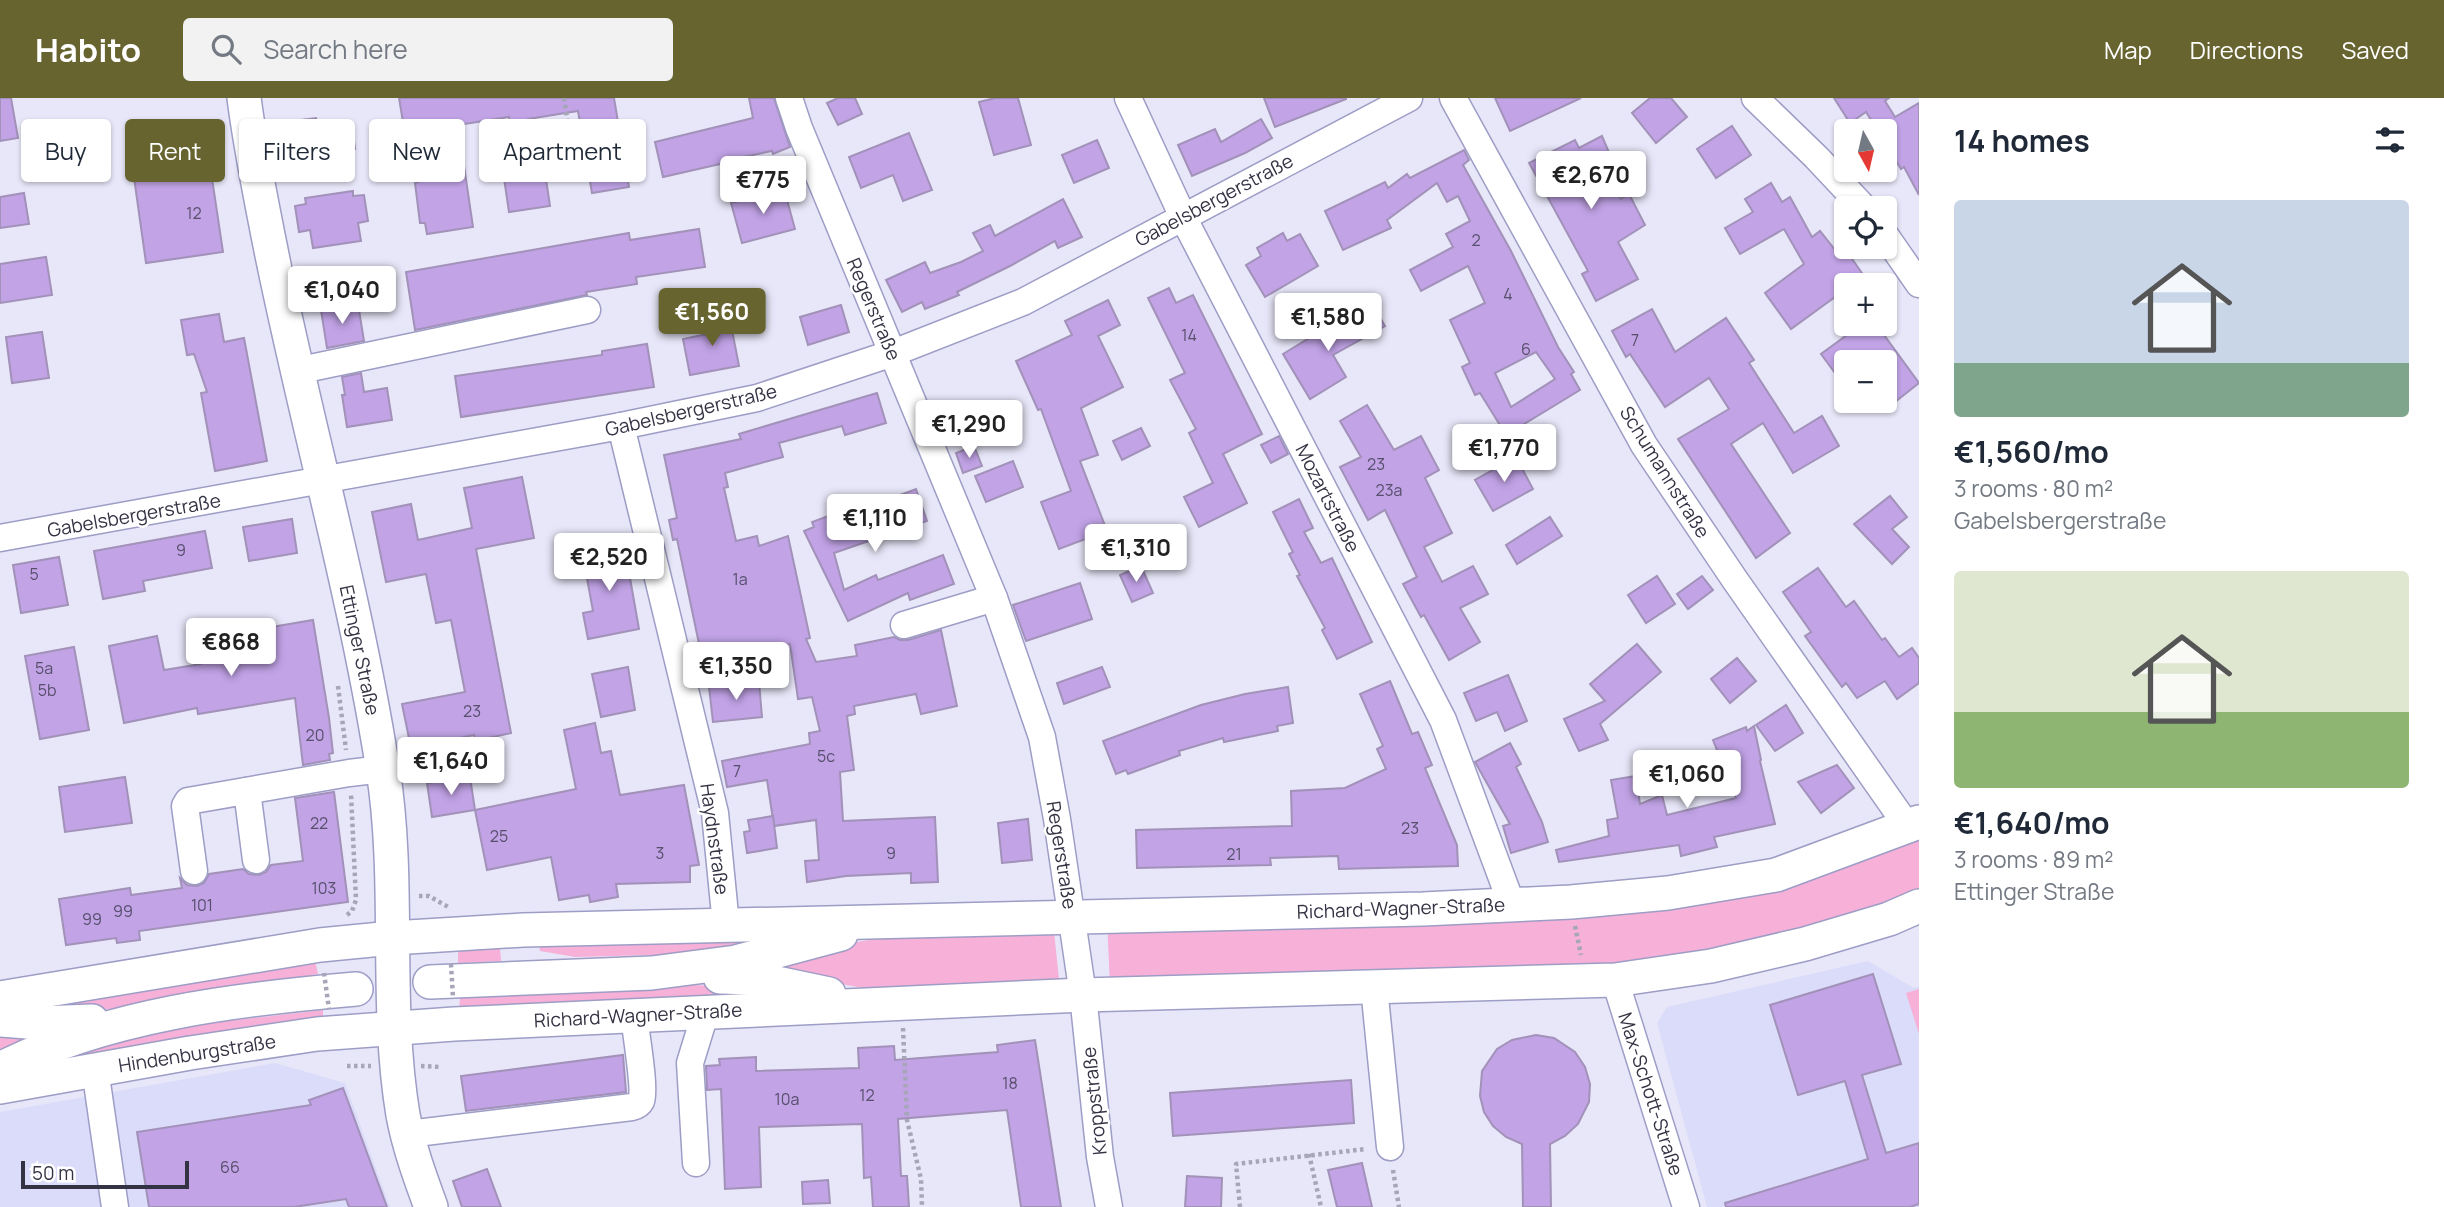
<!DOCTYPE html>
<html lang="en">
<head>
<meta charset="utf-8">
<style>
	:root { --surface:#fff; --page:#f2f2f3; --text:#1f2937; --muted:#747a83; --accent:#676430 }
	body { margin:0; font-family:Manrope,sans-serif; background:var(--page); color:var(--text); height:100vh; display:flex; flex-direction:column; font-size:26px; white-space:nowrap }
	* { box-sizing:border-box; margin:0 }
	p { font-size:23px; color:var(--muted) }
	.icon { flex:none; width:38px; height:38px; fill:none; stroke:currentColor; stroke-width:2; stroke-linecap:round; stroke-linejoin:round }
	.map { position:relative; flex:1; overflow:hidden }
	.sheet { display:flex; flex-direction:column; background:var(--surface); width:525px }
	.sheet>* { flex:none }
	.banner { position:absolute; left:21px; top:21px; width:665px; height:63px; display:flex; gap:14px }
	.needle { width:46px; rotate:172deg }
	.fabs { position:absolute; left:1834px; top:21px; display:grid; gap:14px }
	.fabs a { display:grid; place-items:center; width:63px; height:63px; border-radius:7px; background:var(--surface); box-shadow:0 2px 5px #0004; font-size:35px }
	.scale { position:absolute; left:21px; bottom:18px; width:168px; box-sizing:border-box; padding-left:7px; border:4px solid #343344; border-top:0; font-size:19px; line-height:24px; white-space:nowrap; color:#343344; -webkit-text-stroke:5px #fff; paint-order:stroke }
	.price { position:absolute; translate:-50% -60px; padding:0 16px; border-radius:7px; background:#fff; color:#222; font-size:23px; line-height:46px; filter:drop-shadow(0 2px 4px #0008) }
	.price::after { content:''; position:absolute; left:50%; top:42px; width:21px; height:16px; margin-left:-10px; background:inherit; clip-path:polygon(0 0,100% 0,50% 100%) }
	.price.on { background:var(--accent); color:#fff }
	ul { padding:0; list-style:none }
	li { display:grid; align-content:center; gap:14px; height:371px; padding:0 35px }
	li span { display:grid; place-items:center; height:217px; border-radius:7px; color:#555 }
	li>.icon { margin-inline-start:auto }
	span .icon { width:126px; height:126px; fill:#fffc; stroke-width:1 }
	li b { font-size:30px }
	h2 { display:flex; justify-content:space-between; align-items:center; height:84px; padding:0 35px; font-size:30px }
	.chip { padding:0 24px; border-radius:7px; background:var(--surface); box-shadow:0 2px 5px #0004; font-size:24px; line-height:63px }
	.chip.on { background:var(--accent); color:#fff }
	header { display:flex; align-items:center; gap:42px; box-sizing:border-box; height:98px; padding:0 35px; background:var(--accent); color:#fff }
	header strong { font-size:33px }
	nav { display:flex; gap:38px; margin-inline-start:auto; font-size:24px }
	.search { width:490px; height:63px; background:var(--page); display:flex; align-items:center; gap:18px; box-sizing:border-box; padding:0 24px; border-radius:7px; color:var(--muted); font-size:26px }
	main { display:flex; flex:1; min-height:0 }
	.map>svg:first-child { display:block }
	.built { fill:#dbdcfa }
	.green { fill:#f7b0d7 }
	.building { fill:#c1a3e6; stroke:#a291b8; stroke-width:2; fill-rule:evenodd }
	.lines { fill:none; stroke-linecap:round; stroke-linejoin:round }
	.minor-casing { stroke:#9d9dc6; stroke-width:29 }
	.major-casing { stroke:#9d9dc6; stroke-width:36 }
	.path { stroke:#a6a6b8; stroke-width:4.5; stroke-dasharray:3.5 3.5; stroke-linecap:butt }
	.minor { stroke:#fff; stroke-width:26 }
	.major { stroke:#fff; stroke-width:33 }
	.path-bridge { stroke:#a6a6b8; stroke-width:4.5; stroke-dasharray:3.5 3.5; stroke-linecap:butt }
	.labels { text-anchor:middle; stroke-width:5; stroke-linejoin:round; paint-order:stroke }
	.number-label { font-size:16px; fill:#574f6c }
	.street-label { font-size:19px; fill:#343344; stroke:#fff }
</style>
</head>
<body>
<header>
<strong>Habito</strong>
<div class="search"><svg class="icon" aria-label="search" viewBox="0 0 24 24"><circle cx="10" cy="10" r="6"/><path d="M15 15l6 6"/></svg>Search here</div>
<nav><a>Map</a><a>Directions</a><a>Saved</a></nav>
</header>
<main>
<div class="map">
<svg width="1919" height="1109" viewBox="0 0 1919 1109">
	<rect width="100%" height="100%" fill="#e7e7f9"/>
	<g class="built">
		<polygon points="1868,863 1914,890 1919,888 1919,1109 1707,1109 1657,925 1667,909"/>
		<polygon points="275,965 345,985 390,1109 0,1109 0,1014"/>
	</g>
	<g class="green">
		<polygon points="1919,739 1919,797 1764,845 1588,872 1110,887 1107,823 1758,790 1869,761"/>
		<polygon points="1054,834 1060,890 876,892 763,873 850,845 876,841"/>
		<polygon points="783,840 692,856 575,859 540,853 539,847"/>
		<polygon points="458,850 500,850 501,863 458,865"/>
		<polygon points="315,862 318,876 123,909 102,912 14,913"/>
		<polygon points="692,887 718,888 784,896 459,915 460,899"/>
		<polygon points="1919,891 1919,936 1906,895"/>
		<polygon points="323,912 323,924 24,970 112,943 212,925"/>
		<polygon points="0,935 48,937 0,957"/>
	</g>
	<g class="building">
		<polygon points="0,0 11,0 18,40 0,43"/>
		<polygon points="399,0 614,0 629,89 592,95 578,13 528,21 532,56 542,54 550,108 509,114 501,60 515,58 509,19 458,27 473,129 427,136 425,125 420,125 415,85 419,84 412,35 405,36"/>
		<polygon points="749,0 774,0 790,49 773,56 772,53 738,60 738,62 663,79 655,44 753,20"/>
		<polygon points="838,0 855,0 862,16 838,27 827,5"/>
		<polygon points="995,0 1018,0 1031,47 994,57 979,4"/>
		<polygon points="1264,0 1346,0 1346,1 1275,29"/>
		<polygon points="1495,0 1581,0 1510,33"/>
		<polygon points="1650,0 1671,0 1687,19 1656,45 1632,15"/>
		<polygon points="1834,0 1889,0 1885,3 1895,19 1919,5 1919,97 1904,69 1901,71 1885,45 1885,33 1878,33 1866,14 1850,25"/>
		<polygon points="316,20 318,32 352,27 355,51 316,57 318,69 299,71 292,23"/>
		<polygon points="1261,21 1272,40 1245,55 1192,78 1178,47 1215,31 1221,44"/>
		<polygon points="1732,28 1751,57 1716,80 1697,51"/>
		<polygon points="909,35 932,92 903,103 893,77 861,90 849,59"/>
		<polygon points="1602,38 1618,76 1608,84 1621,101 1629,96 1645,127 1618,144 1638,181 1596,203 1582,176 1588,173 1529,65 1575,42 1579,50"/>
		<polygon points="1097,42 1109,70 1074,85 1062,57"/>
		<polygon points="207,47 223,154 146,165 131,58"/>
		<path d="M1464 52 1469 62 1463 67 1511 153 1558 249 1574 274 1571 276 1580 292 1506 337 1480 295 1475 297 1462 269 1470 265 1450 222 1485 205 1468 168 1421 193 1410 172 1453 149 1446 136 1470 123 1458 98 1447 104 1437 85 1387 122 1391 130 1343 152 1325 113 1385 84 1388 90 1407 76 1410 80ZM1536 254 1555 281 1511 309 1495 275Z"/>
		<polygon points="1771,85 1782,104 1790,99 1812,139 1820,133 1836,153 1843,148 1864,178 1851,187 1846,187 1846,191 1791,231 1765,195 1804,166 1784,131 1740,156 1725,130 1753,114 1745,101"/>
		<polygon points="784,91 795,131 742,145 731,105"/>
		<polygon points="353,93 353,98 364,97 368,123 358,125 361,143 313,150 310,132 299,134 295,108 306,106 305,100"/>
		<polygon points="24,95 29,126 0,130 0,99"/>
		<polygon points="1063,101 1082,139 1058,150 1055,143 1010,168 957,194 959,197 925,211 922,204 902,214 886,182 925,164 930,175 961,164 983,153 973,135 990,127 995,138"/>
		<polygon points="699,131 705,169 636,179 637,186 586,194 587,197 415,232 406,174 629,135 630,142"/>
		<polygon points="1283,135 1287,143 1300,136 1318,168 1265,199 1246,167 1261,158 1257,150"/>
		<polygon points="46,159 52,197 0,205 0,166"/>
		<polygon points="1169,190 1176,205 1193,197 1262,336 1223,356 1247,405 1199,429 1184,399 1213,385 1189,335 1196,331 1170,282 1185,275 1148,200"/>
		<polygon points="1108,202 1120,227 1098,238 1123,289 1081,310 1098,357 1080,363 1107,433 1059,451 1041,404 1071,393 1041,311 1038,312 1016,263 1072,237 1065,223"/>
		<polygon points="358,206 364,243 327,250 321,212"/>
		<polygon points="841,207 849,234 808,247 800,219"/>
		<polygon points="1652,211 1675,254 1726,220 1754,262 1749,265 1794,335 1822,318 1839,348 1793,375 1763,325 1731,346 1790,435 1756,460 1678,341 1729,311 1709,280 1665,309 1630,256 1626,259 1612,233"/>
		<polygon points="725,214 729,232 732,232 739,268 690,277 683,241 712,235 709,217"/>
		<polygon points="1377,214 1385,228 1333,257 1346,279 1310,301 1283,256 1347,217 1352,227"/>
		<polygon points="219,216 224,244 244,240 267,363 215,373 201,295 207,294 194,256 187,257 181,222"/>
		<polygon points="1862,226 1876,226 1919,285 1885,312 1885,264 1846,264 1846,290 1821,256"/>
		<polygon points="42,234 49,280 12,285 6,239"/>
		<polygon points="647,246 654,289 461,319 455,278 602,257 602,253"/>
		<polygon points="361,275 364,294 387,290 392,322 347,329 342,297 345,297 342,279"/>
		<polygon points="877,295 886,325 845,337 842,328 779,345 783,359 725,375 728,389 724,390 736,443 757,438 759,448 788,438 810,540 806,541 816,564 857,558 855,547 894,539 900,542 908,542 941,532 957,608 921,616 916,596 854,608 855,616 847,618 854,672 840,674 843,723 935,719 938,784 911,785 911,775 846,778 807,784 805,763 819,762 816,722 774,728 767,682 727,689 722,663 810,646 809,635 820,633 812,599 798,601 790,546 776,549 775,546 702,560 677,441 673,442 669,422 677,420 664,357 741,341 739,336"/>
		<polygon points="1367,307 1394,352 1421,338 1439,372 1425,380 1452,435 1424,449 1442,484 1473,468 1488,496 1460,510 1480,544 1449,562 1424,517 1421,519 1403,486 1417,479 1385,412 1368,422 1340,369 1361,359 1340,323"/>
		<polygon points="982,316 989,332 964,344 956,328"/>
		<polygon points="1141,330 1150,348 1122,362 1113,343"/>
		<polygon points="1279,338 1288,356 1271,365 1261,347"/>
		<polygon points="974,348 982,368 963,375 956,355"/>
		<polygon points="1516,359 1533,391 1493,413 1475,382"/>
		<polygon points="1013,363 1023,389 986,404 975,378"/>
		<polygon points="522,379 534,440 476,451 511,635 475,643 474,637 411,650 402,606 465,594 451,522 436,525 426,476 386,484 372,414 411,406 418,442 472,430 464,390"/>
		<polygon points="916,391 927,423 834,455 844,492 876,477 878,482 943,457 954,486 910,502 908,495 848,523 804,433 814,429 812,424 850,410 852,415"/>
		<polygon points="1890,398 1907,419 1892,431 1909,449 1892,466 1854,426"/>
		<polygon points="1299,401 1313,430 1304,434 1321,465 1332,460 1372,544 1337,561 1322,532 1325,530 1297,478 1300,477 1289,456 1293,454 1273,414"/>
		<polygon points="1550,419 1562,438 1517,466 1506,447"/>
		<polygon points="292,421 297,455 249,463 243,429"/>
		<polygon points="205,433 212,470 143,483 145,493 103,501 94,453"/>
		<polygon points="624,446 639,531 588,541 583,515 593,513 582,453"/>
		<polygon points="59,459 68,507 21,515 13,467"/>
		<polygon points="1141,468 1153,495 1132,504 1120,477"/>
		<polygon points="1818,470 1846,509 1854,503 1882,542 1885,540 1899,559 1912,550 1919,560 1919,585 1897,601 1885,583 1857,600 1846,585 1842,589 1805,538 1811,534 1783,494"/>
		<polygon points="1657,478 1675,506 1646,525 1628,497"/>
		<polygon points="1702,478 1713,492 1688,511 1677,496"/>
		<polygon points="1080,485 1092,521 1026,543 1013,507"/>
		<polygon points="228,522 230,536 313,522 329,620 333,655 329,656 330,662 303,667 295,600 198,616 197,610 124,625 109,548 157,538 164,572 201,566 194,527"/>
		<polygon points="1637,546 1661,574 1600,626 1608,642 1579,653 1564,621 1605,603 1590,586"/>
		<polygon points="74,549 89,632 40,641 25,558"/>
		<polygon points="1737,560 1756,583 1730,605 1711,581"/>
		<polygon points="628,569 635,612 601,619 592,576"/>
		<polygon points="1102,569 1110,589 1064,606 1057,585"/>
		<polygon points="1508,577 1527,623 1505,633 1497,614 1476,623 1464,595"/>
		<polygon points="1390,583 1412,636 1418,634 1432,667 1425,670 1457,747 1458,768 1339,771 1338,758 1270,760 1271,767 1137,770 1136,732 1292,728 1291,693 1345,690 1386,671 1377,651 1383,648 1360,596"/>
		<polygon points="759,584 762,619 713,624 709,589"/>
		<polygon points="1288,589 1293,625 1277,628 1278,633 1224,644 1223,640 1179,653 1180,657 1128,676 1126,672 1116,676 1103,643 1201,607 1245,596"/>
		<polygon points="1786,607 1803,635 1775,653 1756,627"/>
		<polygon points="595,625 601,655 611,653 620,697 684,687 699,767 690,768 690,784 616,786 618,799 590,804 589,797 559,802 551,759 487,772 475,712 576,691 564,632"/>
		<polygon points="1754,628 1761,662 1760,663 1775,726 1714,739 1717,749 1681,758 1679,747 1559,764 1556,752 1609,738 1607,722 1618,720 1611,682 1636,678 1640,706 1662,697 1667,717 1736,700 1713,642 1746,629 1747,633"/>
		<polygon points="1510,645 1521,666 1516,669 1542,724 1548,744 1511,755 1503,728 1510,726 1475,664"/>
		<polygon points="1837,667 1854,690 1821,715 1798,684"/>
		<polygon points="125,679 132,725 65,734 59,689"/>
		<polygon points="470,679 475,712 432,719 427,685"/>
		<polygon points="334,694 348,804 139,833 140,842 117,845 116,840 66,847 59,801 130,790 131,797 182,790 180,780 187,787 197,788 204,785 209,776 243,771 249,776 259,777 266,774 271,767 303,763 295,700"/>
		<polygon points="773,718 777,750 747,755 744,734 750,733 748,722"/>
		<polygon points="1028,721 1032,762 1002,765 998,725"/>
		<polygon points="1873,876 1901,966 1862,977 1886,1055 1919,1045 1919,1106 1910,1109 1726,1109 1725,1105 1868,1061 1845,983 1798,997 1770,907"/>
		<polygon points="1536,937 1554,940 1575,954 1585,969 1590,986 1589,1004 1578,1026 1565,1038 1550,1046 1551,1109 1523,1109 1522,1046 1506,1039 1493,1028 1484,1014 1480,998 1482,973 1497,951 1512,942"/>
		<polygon points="1035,942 1061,1109 1021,1109 1007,1012 898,1021 901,1078 907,1078 909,1109 873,1109 871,1079 864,1080 862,1026 759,1029 761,1089 725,1091 721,991 707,992 706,968 720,967 719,961 756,959 756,973 859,970 858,950 894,948 895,962 998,954 997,947"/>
		<polygon points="623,957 626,994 466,1013 461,978"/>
		<polygon points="1351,982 1354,1025 1173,1038 1170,995"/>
		<polygon points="343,990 387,1109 349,1109 346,1101 294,1109 149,1109 137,1034 311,1007 309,1002"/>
		<polygon points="1362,1065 1372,1109 1337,1109 1328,1072"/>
		<polygon points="487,1071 501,1109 462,1109 453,1083"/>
		<polygon points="1187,1078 1222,1080 1221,1109 1185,1109"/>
		<polygon points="828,1082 830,1105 803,1106 802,1084"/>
	</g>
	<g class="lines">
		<g class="minor-casing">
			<g id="minor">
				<polyline points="789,0 799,30 994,500 1042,639 1057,721 1083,897 1100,1059 1109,1109"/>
				<polyline points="1128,0 1183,119 1443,622 1512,807"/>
				<polyline points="1453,0 1644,347 1735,482 1908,729"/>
				<polyline points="1755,0 1816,59 1864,110"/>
				<polyline points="1885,137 1919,186"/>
				<polyline points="296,273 587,212"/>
				<polyline points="621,328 715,715 726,827"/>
				<polyline points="0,440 621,328 757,300 893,255 1023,204 1409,0"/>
				<polyline points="904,527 994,500"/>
				<polyline points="247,693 256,762"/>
				<polyline points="194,773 185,708 188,703 349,675 383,671"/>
				<polyline points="1615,882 1686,1109"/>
				<polyline points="1374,889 1390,1049"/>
				<polyline points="95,971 115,1109"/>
				<path d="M408 1036 632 1009C636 1008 639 1007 641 1003 646 991 635 932 634 916"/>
				<polyline points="696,1065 690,965 706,913"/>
			</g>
		</g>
		<g class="major-casing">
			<g id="major">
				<path d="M244 0C251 54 262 108 273 162 308 332 356 500 383 672 401 786 384 903 403 1017 409 1049 420 1079 431 1109"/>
				<polyline points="720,879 753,880 829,896"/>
				<polyline points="430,884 652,875 736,864 841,836"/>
				<polyline points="0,900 320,847 392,840 523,832 1423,811 1571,804 1668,795 1776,777 1919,724"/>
				<polyline points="0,922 40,925 92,923"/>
				<path d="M0 971C106 917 238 901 356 891"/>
				<polyline points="0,989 190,955 317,936 454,926 1083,897 1615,882 1711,868 1805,846 1889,821 1919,808"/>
			</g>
		</g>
		<g class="path">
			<polyline points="564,0 576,78"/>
			<polyline points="338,588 346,652"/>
			<polyline points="419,798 429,798 450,810"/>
			<polyline points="347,817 352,813 356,802 351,696"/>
			<polyline points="1575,828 1581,857"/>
			<polyline points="903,930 907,1022 921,1081 922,1109"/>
			<polyline points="347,968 371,968"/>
			<polyline points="421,968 441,969"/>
			<polyline points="1309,1056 1321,1109"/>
			<polyline points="1393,1072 1399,1109"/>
			<polyline points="1240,1109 1236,1066 1366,1051"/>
		</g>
		<use href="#minor" class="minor"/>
		<use href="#major" class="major"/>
		<g class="path-bridge">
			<polyline points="451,866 453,900"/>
			<polyline points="324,875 329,911"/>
		</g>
	</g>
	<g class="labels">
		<g class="number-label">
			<text x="194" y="121">12</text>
			<text x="1476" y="148">2</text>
			<text x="1508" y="202">4</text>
			<text x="1189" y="243">14</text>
			<text x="1635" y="248">7</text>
			<text x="1526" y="257">6</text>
			<text x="1376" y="372">23</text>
			<text x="1389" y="398">23a</text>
			<text x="181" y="458">9</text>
			<text x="34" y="482">5</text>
			<text x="740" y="487">1a</text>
			<text x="44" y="576">5a</text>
			<text x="47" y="598">5b</text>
			<text x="472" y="619">23</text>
			<text x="315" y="643">20</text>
			<text x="826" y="664">5c</text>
			<text x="737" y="679">7</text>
			<text x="319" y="731">22</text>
			<text x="1410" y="736">23</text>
			<text x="499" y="744">25</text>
			<text x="660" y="761">3</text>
			<text x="891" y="761">9</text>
			<text x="1234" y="762">21</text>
			<text x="324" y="796">103</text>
			<text x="202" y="813">101</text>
			<text x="123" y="819">99</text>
			<text x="92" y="827">99</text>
			<text x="1010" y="991">18</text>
			<text x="867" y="1003">12</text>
			<text x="787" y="1007">10a</text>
			<text x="230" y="1075">66</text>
		</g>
		<g class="street-label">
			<text transform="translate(1214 102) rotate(-28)" y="7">Gabelsbergerstraße</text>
			<text transform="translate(874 211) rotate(67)" y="7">Regerstraße</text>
			<text transform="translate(691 312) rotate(-13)" y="7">Gabelsbergerstraße</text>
			<text transform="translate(1665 374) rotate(58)" y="7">Schumannstraße</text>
			<text transform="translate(1328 400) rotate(63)" y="7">Mozartstraße</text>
			<text transform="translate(134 417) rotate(-10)" y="7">Gabelsbergerstraße</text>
			<text transform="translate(360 552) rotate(78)" y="7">Ettinger Straße</text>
			<text transform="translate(715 741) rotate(82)" y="7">Haydnstraße</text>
			<text transform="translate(1062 757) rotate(81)" y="7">Regerstraße</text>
			<text transform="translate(1401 810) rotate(-2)" y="7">Richard-Wagner-Straße</text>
			<text transform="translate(638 917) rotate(-3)" y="7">Richard-Wagner-Straße</text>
			<text transform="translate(197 955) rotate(-9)" y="7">Hindenburgstraße</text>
			<text transform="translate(1651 996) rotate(72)" y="7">Max-Schott-Straße</text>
			<text transform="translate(1094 1003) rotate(-96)" y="7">Kroppstraße</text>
		</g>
	</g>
</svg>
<div class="fabs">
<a><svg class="needle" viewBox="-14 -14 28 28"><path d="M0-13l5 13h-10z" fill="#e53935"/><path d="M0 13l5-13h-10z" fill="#747a83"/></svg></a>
<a><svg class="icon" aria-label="locate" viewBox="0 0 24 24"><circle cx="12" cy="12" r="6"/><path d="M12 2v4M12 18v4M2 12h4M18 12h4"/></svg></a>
<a>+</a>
<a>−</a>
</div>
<div class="scale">50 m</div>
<b class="price" style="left:1591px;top:113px">€2,670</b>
<b class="price" style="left:763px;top:118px">€775</b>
<b class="price" style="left:342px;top:228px">€1,040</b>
<b class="price on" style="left:712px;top:250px">€1,560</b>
<b class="price" style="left:1328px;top:255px">€1,580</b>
<b class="price" style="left:969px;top:362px">€1,290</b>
<b class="price" style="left:1504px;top:386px">€1,770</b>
<b class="price" style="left:875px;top:456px">€1,110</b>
<b class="price" style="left:1136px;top:486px">€1,310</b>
<b class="price" style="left:609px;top:495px">€2,520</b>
<b class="price" style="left:231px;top:580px">€868</b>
<b class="price" style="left:736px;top:604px">€1,350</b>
<b class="price" style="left:451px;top:699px">€1,640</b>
<b class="price" style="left:1687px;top:712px">€1,060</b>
<div class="banner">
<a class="chip">Buy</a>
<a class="chip on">Rent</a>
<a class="chip">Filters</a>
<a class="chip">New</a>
<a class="chip">Apartment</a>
</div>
</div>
<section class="sheet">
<h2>14 homes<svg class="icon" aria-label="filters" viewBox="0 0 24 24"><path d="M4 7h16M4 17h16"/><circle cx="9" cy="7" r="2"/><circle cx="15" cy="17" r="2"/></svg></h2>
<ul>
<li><span style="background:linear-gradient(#c9d6e8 75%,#7fa58c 0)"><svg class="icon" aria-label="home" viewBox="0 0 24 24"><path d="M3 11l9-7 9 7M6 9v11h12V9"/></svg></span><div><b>€1,560/mo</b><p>3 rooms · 80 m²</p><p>Gabelsbergerstraße</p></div></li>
<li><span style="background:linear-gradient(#dfe7d0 65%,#8fb573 0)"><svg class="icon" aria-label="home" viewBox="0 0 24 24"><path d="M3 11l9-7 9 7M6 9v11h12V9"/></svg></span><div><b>€1,640/mo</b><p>3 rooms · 89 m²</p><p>Ettinger Straße</p></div></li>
</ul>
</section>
</main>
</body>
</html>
